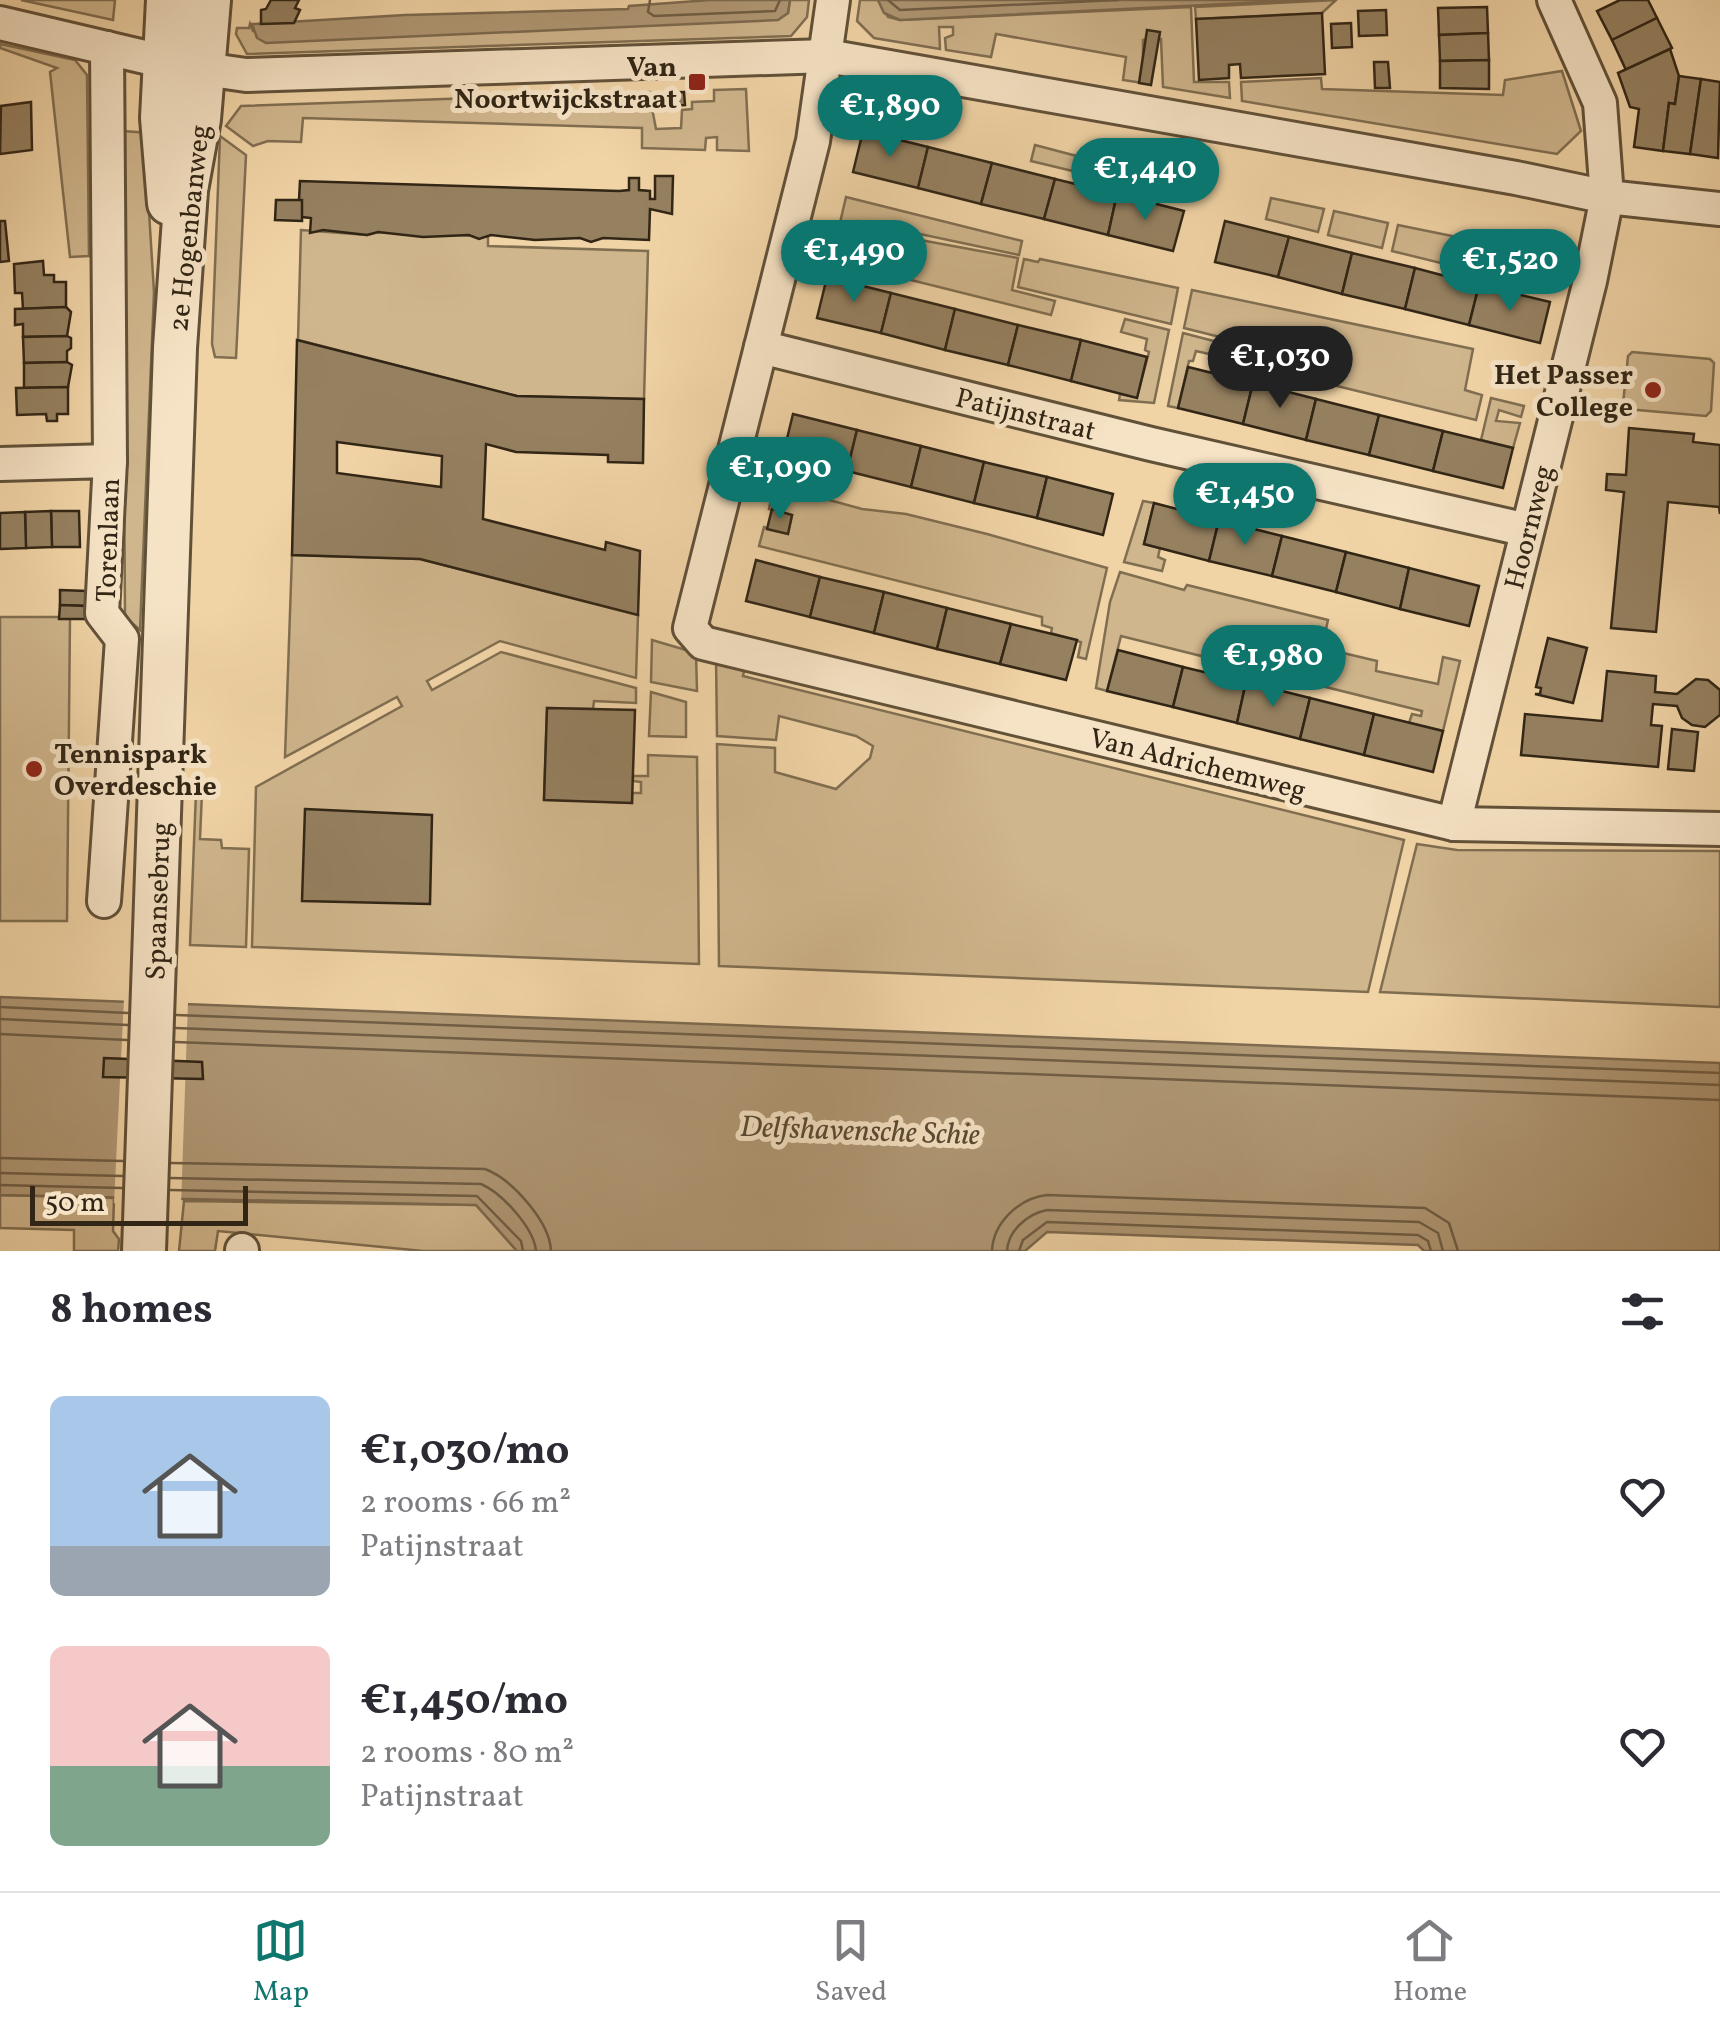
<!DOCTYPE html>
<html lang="en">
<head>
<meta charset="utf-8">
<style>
	:root { --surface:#fff; --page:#f7f7f7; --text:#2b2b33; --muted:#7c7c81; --line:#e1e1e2; --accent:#0f766e }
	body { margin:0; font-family:Vollkorn,serif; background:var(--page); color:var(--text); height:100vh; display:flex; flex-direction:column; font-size:38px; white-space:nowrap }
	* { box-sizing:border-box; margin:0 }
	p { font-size:32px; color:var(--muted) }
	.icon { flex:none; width:55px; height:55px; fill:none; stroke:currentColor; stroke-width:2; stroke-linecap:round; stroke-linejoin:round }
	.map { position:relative; height:1251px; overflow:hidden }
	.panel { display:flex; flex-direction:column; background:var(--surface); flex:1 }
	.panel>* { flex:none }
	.scale { position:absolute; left:30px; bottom:25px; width:218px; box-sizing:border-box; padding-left:10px; border:5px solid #312515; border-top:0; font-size:28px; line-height:35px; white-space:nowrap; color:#312515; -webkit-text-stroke:8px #f6e3c5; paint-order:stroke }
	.price { position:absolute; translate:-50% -85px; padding:0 22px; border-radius:35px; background:var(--accent); color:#fff; font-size:32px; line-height:65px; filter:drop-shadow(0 2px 5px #0008) }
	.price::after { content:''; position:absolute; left:50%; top:60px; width:30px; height:22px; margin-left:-15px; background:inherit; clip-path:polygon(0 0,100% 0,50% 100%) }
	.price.current { background:#222; color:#fff }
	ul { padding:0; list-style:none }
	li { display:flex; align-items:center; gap:30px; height:250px; padding:0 50px }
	li span { display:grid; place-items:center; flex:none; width:280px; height:200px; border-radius:15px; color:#555 }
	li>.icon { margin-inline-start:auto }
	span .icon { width:120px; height:120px; fill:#fffc; stroke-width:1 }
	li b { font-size:42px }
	h2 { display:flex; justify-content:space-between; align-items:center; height:120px; padding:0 50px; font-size:42px }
	.menu { display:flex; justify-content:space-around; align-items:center; height:140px; border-top:2px solid var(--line); background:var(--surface); font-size:28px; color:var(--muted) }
	.menu a { display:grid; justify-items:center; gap:5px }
	.menu .current { color:var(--accent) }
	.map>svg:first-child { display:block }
	.green { fill:#d0b68d; stroke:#806e51; stroke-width:2.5 }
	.water { fill:#b09875; stroke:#7d6a4f; stroke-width:2.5 }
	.pier { fill:#f1d4a6 }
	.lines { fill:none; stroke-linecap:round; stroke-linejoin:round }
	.shore { stroke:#705e45; stroke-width:2.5 }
	.building { fill:#958060; stroke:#312515; stroke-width:2.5; fill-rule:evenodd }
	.minor-casing { stroke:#615139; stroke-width:38 }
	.tertiary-casing { stroke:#615139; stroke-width:48 }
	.minor { stroke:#f6e3c5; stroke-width:32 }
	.tertiary { stroke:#f6e3c5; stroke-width:42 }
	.poi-dot { fill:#8f2418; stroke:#f6e3c5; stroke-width:4 }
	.labels { text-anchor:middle; stroke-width:10; stroke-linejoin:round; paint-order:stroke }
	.poi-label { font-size:28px; font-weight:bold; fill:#312515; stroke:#f6e3c5; text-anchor:end }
	.street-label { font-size:28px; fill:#312515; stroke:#f6e3c5 }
	.water-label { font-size:30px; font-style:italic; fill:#574832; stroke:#f6e3c5 }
</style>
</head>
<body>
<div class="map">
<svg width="1720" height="1251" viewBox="0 0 1720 1251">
	<rect width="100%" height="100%" fill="#f1d4a6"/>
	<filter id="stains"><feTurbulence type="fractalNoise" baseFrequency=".002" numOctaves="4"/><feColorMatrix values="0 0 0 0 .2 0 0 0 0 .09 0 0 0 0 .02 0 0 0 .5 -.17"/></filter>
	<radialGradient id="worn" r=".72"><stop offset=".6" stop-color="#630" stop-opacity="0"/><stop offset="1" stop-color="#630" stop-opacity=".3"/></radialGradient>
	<g class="green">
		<polygon points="21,0 115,0 113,20"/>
		<polygon points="790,0 809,0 807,17 791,36 247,54 236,34 237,28 249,28 250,24 253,31 788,13"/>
		<polygon points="860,0 878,0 888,17 900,20 1191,7 1194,82 1229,82 1230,98 1163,87 1161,39 1143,40 1143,83 1123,80 1126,57 996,34 991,57 946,50 945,38 953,35 953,27 939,27 940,49 874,38 857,21"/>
		<polygon points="1336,0 1322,13 1196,19 1195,7"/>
		<polygon points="0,44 75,60 87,75 89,256 70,257 50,72 57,68 0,48"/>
		<polygon points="1562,71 1581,131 1557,154 1242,101 1241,82 1321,78 1322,89 1503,95 1505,80"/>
		<polygon points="746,89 749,151 717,150 717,137 706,138 705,150 642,148 642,128 303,118 301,142 268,141 253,146 226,126 241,106 649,92 656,129 681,128 682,110 692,109 692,102 714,101 714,90"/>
		<polygon points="122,131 151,133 148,196 154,292 140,630 125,617"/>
		<polygon points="220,136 246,155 236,358 215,357 212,344"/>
		<polygon points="1035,145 1088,159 1085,174 1031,161"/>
		<polygon points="1099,160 1152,173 1148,190 1095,177"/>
		<polygon points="846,197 1022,241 1019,255 859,221 860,232 839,227"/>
		<polygon points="1271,198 1324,209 1318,232 1266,219"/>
		<polygon points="1334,211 1388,223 1382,248 1328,235"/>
		<polygon points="1398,225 1452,236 1445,264 1392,251"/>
		<polygon points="301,230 367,235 378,232 488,236 488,246 648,251 644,399 517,396 298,340"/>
		<polygon points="877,232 1018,258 1012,290 1055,301 1051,315 867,269"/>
		<polygon points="837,235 864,242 854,284 827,277 832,255 851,260 855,249 833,246"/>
		<polygon points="1463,239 1515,250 1508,280 1456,267"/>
		<polygon points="1525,252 1560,259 1552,291 1519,282"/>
		<polygon points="1024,259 1038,262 1040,259 1178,288 1171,324 1018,287"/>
		<polygon points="1192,290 1473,349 1465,390 1482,395 1476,420 1292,375 1296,356 1184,328"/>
		<polygon points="1125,319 1169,330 1154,403 1119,400 1120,394 1137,397 1149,352 1145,350 1147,339 1121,332"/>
		<polygon points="1183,333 1225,344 1222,357 1196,351 1193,361 1189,361 1178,408 1168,406"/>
		<polygon points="1632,352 1710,359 1714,363 1711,411 1706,416 1626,409 1623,404 1628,356"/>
		<polygon points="1491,398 1524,406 1521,417 1499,410 1496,421 1520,423 1513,448 1481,440"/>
		<polygon points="774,485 862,509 906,514 987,534 1107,568 1086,659 1078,657 1081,642 1051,633 1052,628 1042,625 1042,617 759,546 764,527 788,533 792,515 769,509"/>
		<polygon points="1143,501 1154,503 1144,544 1160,548 1158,557 1165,560 1162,571 1124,562"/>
		<polygon points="292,555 420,559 638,615 636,678 500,641 427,681 432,690 501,652 636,688 636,703 594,701 593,709 547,708 544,799 632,803 632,793 641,793 641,782 633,781 633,776 648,776 648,755 697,757 699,964 252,947 256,787 402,706 397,697 285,757"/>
		<polygon points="1120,572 1184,590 1187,585 1328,620 1322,648 1377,661 1376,671 1438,684 1443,657 1460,661 1443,731 1409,723 1412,714 1421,716 1422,711 1121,636 1107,691 1096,688 1110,602"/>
		<polygon points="0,617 70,617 67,921 0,921"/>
		<polygon points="652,640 696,653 697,691 651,682"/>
		<polygon points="716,658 745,666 743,676 1404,840 1368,992 719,966 717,744 775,748 775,772 836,789 870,758 873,746 856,736 779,716 776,740 717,736"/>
		<polygon points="651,692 686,702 686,737 649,736"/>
		<polygon points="196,792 202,792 200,839 221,840 222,848 249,849 246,947 190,945"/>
		<polygon points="1417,844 1457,850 1720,851 1720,1007 1380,992"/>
		<polygon points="0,1195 114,1198 113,1231 119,1239 118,1251 74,1251 74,1230 0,1228"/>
		<polygon points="184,1201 476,1205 517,1251 423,1251 218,1231 215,1251 179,1251"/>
	</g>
	<g class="water">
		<polygon points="710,0 790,0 788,13 778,20 266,43 257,38 252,24 405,15 628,9 629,6"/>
		<polygon points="878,0 1310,0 900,20 884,13"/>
		<polygon points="0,997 1720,1063 1720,1251 1424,1251 1418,1245 1047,1232 1025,1251 517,1251 476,1205 0,1195"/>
	</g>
	<polygon class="pier" points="124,998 188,1001 181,1206 114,1203"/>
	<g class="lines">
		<g class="shore">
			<polyline points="650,0 648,12 654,16 775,11 780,0"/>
			<polyline points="888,0 900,10 1118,0"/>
			<polyline points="0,1007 128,1013"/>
			<polyline points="176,1015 1720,1073"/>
			<polyline points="0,1019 128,1025"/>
			<polyline points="175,1028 1720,1085"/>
			<polyline points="0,1034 127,1040"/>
			<polyline points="175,1042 1720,1100"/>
			<polyline points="0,1158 123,1161"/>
			<path d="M171 1163 485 1169C512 1179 550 1222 551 1251"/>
			<polyline points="0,1173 123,1176"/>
			<path d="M170 1178 481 1184C502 1193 534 1228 536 1251"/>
			<polyline points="0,1185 122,1188"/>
			<polyline points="170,1190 477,1196 521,1241 523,1251"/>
			<path d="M992 1251C993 1223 1019 1198 1047 1195L1425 1208 1449 1223 1458 1251"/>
			<path d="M1007 1251C1008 1231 1027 1214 1047 1210L1419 1222 1438 1233 1443 1251"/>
			<polyline points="1019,1251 1023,1240 1047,1222 1418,1235 1428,1241 1431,1251"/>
		</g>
	</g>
	<g class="building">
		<polygon points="271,0 299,0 295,8 300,10 294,23 261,24 261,10 266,9"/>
		<polygon points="1620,0 1648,0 1657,18 1612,40 1597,11"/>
		<polygon points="1487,7 1488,33 1439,35 1438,8"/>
		<polygon points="1386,10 1387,35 1359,36 1358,11"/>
		<polygon points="1322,13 1325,74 1241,78 1240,64 1229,65 1229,78 1199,80 1196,19"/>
		<polygon points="1657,18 1672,48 1626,70 1612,40"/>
		<polygon points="1351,23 1352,47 1332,48 1331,24"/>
		<polygon points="1147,30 1160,32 1151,85 1139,83"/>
		<polygon points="1488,33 1489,60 1440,61 1439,35"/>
		<polygon points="1670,49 1679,76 1675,104 1669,103 1663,151 1634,147 1639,109 1630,107 1618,73"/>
		<polygon points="1489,60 1489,89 1440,88 1440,61"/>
		<polygon points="1374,62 1388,62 1390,88 1375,88"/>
		<polygon points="1679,76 1701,79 1690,154 1663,151 1669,103 1675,104"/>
		<polygon points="1701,79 1720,82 1718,158 1690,154"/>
		<polygon points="684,92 685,105 652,107 651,93"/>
		<polygon points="31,102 32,150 0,154 1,106"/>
		<polygon points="863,131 928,147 918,188 853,172"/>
		<polygon points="928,147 992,163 981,204 918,188"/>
		<polygon points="992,163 1055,179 1044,219 981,204"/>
		<polygon points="655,176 673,176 672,214 650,209 649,240 603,238 591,242 580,238 535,240 491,235 479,239 469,235 423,237 378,232 367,235 323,230 310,233 311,218 302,217 299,200 300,181 619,191 629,190 629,178 639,178 639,190 650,191 650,199 655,199"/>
		<polygon points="1055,179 1117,194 1108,235 1044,219"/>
		<polygon points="1117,194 1184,211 1173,251 1108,235"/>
		<polygon points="276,200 302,200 302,221 275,220"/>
		<polygon points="0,221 5,221 9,261 0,262"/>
		<polygon points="1225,221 1289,237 1278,277 1215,262"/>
		<polygon points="1289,237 1352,253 1342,294 1278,277"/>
		<polygon points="1352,253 1415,268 1405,309 1342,294"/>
		<polygon points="43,261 44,275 54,275 54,282 66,282 66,307 23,309 22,293 15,293 14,264"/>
		<polygon points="1415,268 1479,285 1469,325 1405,309"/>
		<polygon points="827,277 891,293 881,333 817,318"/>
		<polygon points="1479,285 1550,302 1540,343 1469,325"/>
		<polygon points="891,293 955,309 945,350 881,333"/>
		<polygon points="66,307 71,312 67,336 23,337 23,324 15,325 15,309"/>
		<polygon points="955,309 1018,325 1008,365 945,350"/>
		<polygon points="1018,325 1081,340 1071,381 1008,365"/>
		<polygon points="67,336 71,338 71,348 67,351 67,362 24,363 23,337"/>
		<path d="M297 340 517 396 644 399 643 463 608 462V455L516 452 486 444 483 519 605 550 606 542 640 551 638 615 420 559 292 555ZM337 442 442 456 441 487 337 473Z"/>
		<polygon points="1081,340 1147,357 1137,398 1071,381"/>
		<polygon points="67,362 72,365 68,387 24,388 24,363"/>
		<polygon points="1188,367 1253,383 1243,424 1178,408"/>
		<polygon points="1253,383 1316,399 1306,440 1243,424"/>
		<polygon points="68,387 68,414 57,414 57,421 47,421 46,414 17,415 16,388"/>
		<polygon points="1316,399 1379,415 1369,455 1306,440"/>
		<polygon points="793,414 857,430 847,471 783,455"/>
		<polygon points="1379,415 1443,431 1433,471 1369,455"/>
		<polygon points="1629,428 1694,434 1693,442 1720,445 1720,514 1719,507 1668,502 1656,632 1611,628 1624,492 1606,490 1607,474 1626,475"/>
		<polygon points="857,430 921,446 911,487 847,471"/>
		<polygon points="1443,431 1513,448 1503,488 1433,471"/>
		<polygon points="921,446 984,462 974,503 911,487"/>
		<polygon points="984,462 1047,477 1037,518 974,503"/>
		<polygon points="1047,477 1113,494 1103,535 1037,518"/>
		<polygon points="1154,503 1219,520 1209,561 1144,544"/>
		<polygon points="772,509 792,515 788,534 767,529"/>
		<polygon points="51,511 79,511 80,547 52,547"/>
		<polygon points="51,511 52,547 26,548 25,512"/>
		<polygon points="25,512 26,548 0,549 0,513"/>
		<polygon points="1219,520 1282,536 1272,576 1209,561"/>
		<polygon points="1282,536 1346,552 1336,592 1272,576"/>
		<polygon points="1346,552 1409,568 1400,609 1336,592"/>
		<polygon points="756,560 820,577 810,617 746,601"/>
		<polygon points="1409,568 1479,586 1469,626 1400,609"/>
		<polygon points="820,577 884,592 874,633 810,617"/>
		<polygon points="60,590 87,591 86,606 60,605"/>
		<polygon points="884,592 947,608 937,649 874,633"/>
		<polygon points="60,605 86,606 86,619 59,619"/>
		<polygon points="947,608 1011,624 1000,664 937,649"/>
		<polygon points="1011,624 1077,640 1066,680 1000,664"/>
		<polygon points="1548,638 1587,648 1573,703 1535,694 1540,694 1541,688 1536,687"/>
		<polygon points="1118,650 1183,667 1173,707 1107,691"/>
		<polygon points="1183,667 1246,682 1237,723 1173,707"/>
		<polygon points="1607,671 1656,676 1655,692 1677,694 1696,679 1708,680 1720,690 1720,715 1705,727 1692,725 1682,718 1677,706 1653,704 1651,725 1662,726 1658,767 1521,755 1525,714 1602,721"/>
		<polygon points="1246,682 1310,698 1300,739 1237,723"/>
		<polygon points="1310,698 1374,714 1364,755 1300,739"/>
		<polygon points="547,708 635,710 632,803 544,800"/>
		<polygon points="1374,714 1443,731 1433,772 1364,755"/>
		<polygon points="1672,729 1698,732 1694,771 1668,769"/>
		<polygon points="305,809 432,815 430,904 302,901"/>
		<polygon points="104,1058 202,1062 203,1079 103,1077"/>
	</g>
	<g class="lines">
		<g class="minor-casing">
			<g id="minor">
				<polyline points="833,0 813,141 690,628 703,643 1454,824 1720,829"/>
				<polyline points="0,23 166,62"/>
				<polyline points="107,48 110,461"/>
				<polyline points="204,69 246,75 827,56 1516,178 1607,197 1720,209"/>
				<polyline points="761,347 1151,444 1527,530"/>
				<polyline points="0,464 110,461 102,613 122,639 104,901"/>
				<polyline points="1454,824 1590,281 1607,197 1600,103 1554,0"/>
				<polyline points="242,1251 242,1250"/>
			</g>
		</g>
		<g class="tertiary-casing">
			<g id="tertiary">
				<polyline points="168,0 162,118 169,203"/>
				<polyline points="144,1251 175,348 186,190 199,119 209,0"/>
			</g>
		</g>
		<use href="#minor" class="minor"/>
		<use href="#tertiary" class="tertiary"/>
	</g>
	<g class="poi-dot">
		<rect x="687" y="72" width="20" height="20" rx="5"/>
		<circle cx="1653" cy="390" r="10"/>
		<circle cx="34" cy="769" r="10"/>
	</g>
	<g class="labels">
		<g class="poi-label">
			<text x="677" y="76">Van<tspan x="677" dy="32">Noortwijckstraat</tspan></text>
			<text x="1633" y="384">Het Passer<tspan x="1633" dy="32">College</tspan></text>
			<text x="54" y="763" text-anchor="start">Tennispark<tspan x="54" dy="32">Overdeschie</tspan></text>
		</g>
		<g class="street-label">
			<text transform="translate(188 228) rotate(-84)" y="10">2e Hogenbanweg</text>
			<text transform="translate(1026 413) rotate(14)" y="10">Patijnstraat</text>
			<text transform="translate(1528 527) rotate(-76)" y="10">Hoornweg</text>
			<text transform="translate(107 540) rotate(-88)" y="10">Torenlaan</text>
			<text transform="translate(1198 763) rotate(14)" y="10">Van Adrichemweg</text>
			<text transform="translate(157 901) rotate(-88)" y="10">Spaansebrug</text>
		</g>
		<g class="water-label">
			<text transform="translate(860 1130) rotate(2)" y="10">Delfshavensche Schie</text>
		</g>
	</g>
	<rect width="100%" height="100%" filter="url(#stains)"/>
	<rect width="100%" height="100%" fill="url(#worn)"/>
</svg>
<div class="scale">50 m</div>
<b class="price" style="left:890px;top:160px">€1,890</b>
<b class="price" style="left:1145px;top:223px">€1,440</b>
<b class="price" style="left:854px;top:305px">€1,490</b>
<b class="price" style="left:1510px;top:314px">€1,520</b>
<b class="price current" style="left:1280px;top:411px">€1,030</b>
<b class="price" style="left:780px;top:522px">€1,090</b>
<b class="price" style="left:1245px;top:548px">€1,450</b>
<b class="price" style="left:1273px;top:710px">€1,980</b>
</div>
<section class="panel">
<h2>8 homes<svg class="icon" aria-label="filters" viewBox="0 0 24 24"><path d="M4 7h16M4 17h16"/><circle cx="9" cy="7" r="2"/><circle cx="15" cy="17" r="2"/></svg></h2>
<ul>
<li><span style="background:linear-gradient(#a9c7e8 75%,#9aa5b1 0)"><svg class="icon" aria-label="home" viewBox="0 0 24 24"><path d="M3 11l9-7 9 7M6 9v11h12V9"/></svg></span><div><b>€1,030/mo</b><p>2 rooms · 66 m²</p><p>Patijnstraat</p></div><svg class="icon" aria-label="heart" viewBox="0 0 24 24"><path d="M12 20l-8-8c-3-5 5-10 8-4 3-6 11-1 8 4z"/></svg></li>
<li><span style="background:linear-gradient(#f6c9c9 60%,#7fa58c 0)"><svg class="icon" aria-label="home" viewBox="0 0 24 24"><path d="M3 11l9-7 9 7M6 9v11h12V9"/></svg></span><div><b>€1,450/mo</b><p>2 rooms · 80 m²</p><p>Patijnstraat</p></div><svg class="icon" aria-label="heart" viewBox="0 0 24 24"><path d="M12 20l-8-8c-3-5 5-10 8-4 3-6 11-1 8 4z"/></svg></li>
</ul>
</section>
<nav class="menu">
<a class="current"><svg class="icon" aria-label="map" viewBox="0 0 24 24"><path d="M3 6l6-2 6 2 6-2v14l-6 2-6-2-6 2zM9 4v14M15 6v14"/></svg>Map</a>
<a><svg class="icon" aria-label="saved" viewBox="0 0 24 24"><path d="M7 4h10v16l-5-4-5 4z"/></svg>Saved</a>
<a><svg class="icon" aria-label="home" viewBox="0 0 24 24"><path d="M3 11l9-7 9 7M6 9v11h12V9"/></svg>Home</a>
</nav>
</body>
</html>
